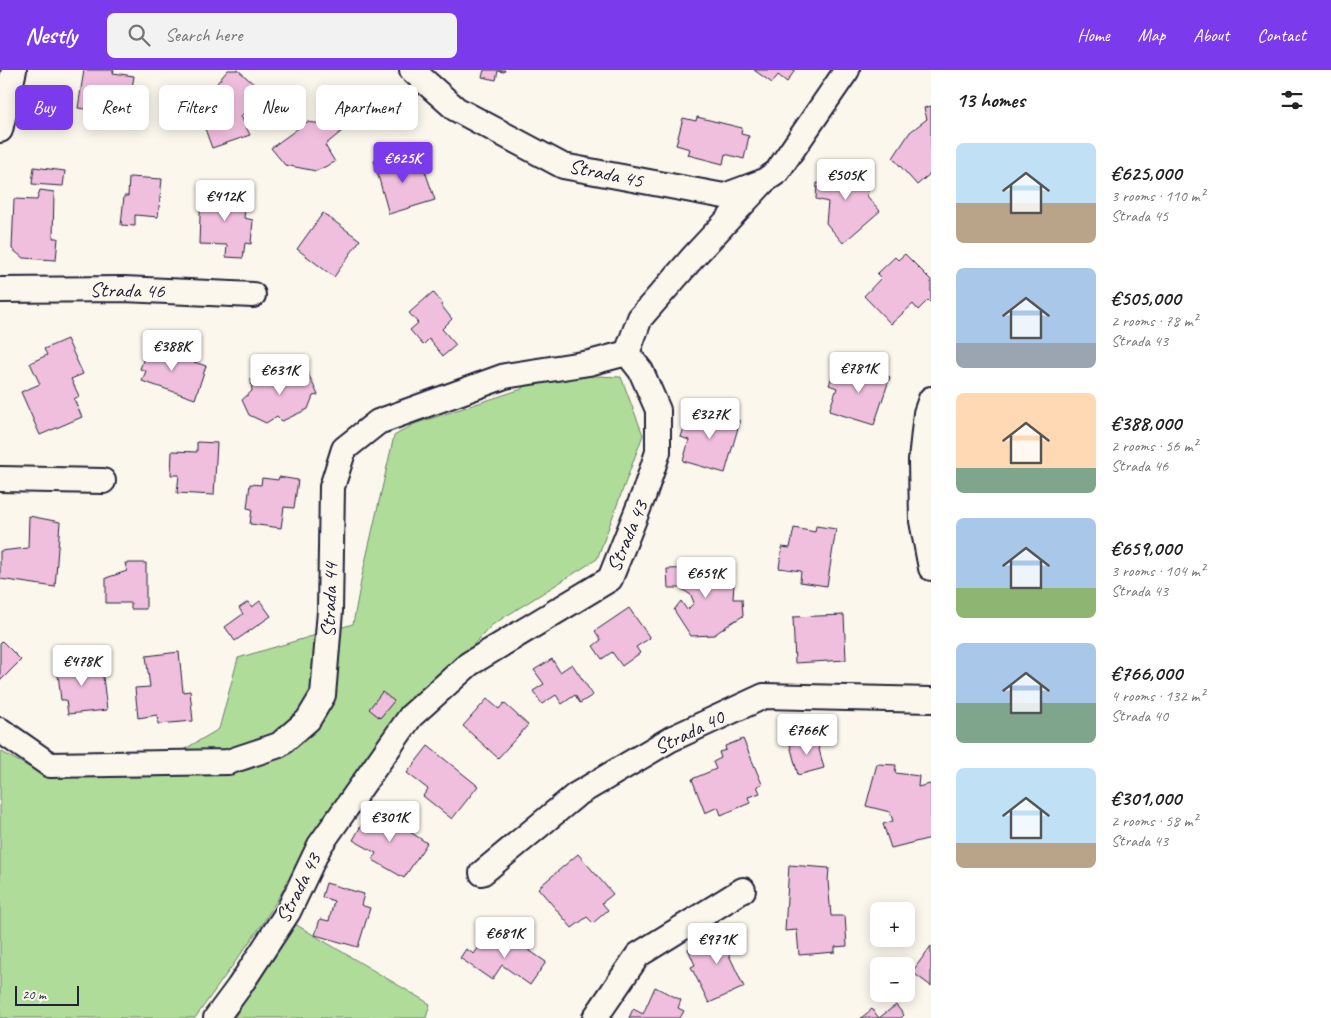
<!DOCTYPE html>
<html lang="en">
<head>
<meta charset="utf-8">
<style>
	:root { --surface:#fff; --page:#f2f2f2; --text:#222; --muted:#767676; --accent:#7c3aed }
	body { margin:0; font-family:Caveat,sans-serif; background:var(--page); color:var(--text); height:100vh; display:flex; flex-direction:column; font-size:19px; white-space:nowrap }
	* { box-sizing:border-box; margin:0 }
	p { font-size:16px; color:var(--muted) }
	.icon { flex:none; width:28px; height:28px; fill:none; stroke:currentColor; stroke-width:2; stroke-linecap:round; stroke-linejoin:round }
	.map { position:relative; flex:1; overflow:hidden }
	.panel { display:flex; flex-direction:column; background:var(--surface); width:400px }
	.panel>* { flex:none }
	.banner { position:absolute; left:15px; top:15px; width:475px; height:45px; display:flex; gap:10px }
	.buttons { position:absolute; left:870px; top:832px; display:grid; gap:10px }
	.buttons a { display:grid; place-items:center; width:45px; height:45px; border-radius:8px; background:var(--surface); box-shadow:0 2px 12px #0003; font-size:25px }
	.scale { position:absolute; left:15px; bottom:12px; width:64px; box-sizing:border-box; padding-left:5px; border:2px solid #22223b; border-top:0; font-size:14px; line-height:18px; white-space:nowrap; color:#22223b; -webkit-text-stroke:4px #fbf7ec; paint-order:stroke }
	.price { position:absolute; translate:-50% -42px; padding:0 11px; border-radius:5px; background:#fff; color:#222; font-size:16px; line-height:32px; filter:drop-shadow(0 1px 2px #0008) }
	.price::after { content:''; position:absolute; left:50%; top:30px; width:15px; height:11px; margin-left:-8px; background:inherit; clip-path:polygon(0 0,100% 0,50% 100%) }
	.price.selected { background:var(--accent); color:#fff }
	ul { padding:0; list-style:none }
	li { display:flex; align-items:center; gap:15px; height:125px; padding:0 25px }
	li span { display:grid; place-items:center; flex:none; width:140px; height:100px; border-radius:8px; color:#555 }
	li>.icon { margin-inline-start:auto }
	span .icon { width:60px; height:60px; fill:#fffc; stroke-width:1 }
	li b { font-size:21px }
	h2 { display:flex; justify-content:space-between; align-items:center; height:60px; padding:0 25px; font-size:21px }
	.chip { padding:0 18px; border-radius:8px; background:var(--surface); box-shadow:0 2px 12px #0003; font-size:18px; line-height:45px }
	.chip.selected { background:var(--accent); color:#fff }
	header { display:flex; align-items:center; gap:30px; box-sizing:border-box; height:70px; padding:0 25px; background:var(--accent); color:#fff }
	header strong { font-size:24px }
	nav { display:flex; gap:28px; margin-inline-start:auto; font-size:18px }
	.search { width:350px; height:45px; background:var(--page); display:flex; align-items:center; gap:12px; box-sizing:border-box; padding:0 18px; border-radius:8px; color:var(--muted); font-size:19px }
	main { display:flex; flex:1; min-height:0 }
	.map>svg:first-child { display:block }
	.green { fill:#b0dc9a; stroke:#697f6a }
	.building { fill:#f1bfde; stroke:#22223b }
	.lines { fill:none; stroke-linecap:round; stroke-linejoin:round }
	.minor-casing { stroke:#22223b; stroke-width:28 }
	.minor { stroke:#fbf7ec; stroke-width:24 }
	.labels { text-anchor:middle; stroke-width:4; stroke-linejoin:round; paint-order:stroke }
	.street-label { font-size:21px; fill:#22223b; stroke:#fbf7ec }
</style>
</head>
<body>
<header>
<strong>Nestly</strong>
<div class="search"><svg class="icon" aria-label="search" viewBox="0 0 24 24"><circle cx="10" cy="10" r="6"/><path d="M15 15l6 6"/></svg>Search here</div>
<nav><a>Home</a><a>Map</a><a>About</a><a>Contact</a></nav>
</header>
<main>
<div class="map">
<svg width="931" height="948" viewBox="0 0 931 948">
	<rect width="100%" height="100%" fill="#fbf7ec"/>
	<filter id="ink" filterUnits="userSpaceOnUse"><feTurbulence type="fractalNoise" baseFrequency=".02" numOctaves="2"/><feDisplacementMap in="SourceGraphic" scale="10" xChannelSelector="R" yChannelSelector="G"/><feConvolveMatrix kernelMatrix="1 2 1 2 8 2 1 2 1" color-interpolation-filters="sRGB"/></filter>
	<g filter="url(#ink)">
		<g class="green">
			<polygon points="522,303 621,307 643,365 597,489 492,555 353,705 263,853 195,948 0,948 0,681 29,697 137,707 219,659 238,588 353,554 362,506 394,366 414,354 522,319"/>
			<polygon points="295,854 430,934 426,948 234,948"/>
		</g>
		<g class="building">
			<polygon points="84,0 114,0 113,3 134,6 126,55 105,52 107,47 93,45 93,40 78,38"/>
			<polygon points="228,0 238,0 256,16 248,24 256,31 241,46 250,65 212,78 197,37"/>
			<polygon points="484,0 505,0 504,2 498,1 496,10 482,7"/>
			<polygon points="754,0 795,0 787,12 778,5 772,13"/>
			<polygon points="931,36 931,103 917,115 893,88 910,62 927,49 924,38"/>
			<polygon points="697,47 742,58 741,64 749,66 744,89 725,84 723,94 688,85 690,79 676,75 683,48 696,51"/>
			<polygon points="307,52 347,57 325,75 335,92 316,101 285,95 271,78"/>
			<polygon points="391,86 425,101 435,130 389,144 374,91"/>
			<polygon points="34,97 65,101 63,116 32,114"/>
			<polygon points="822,97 860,100 862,112 870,111 867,126 880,141 843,173 826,153 828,132 816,129 817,113 824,114"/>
			<polygon points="129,107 162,109 158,147 135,145 135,156 121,155 124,126 128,126"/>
			<polygon points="201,118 218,120 231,120 230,126 246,127 244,148 253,150 251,174 245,173 243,188 226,187 227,175 199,174"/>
			<polygon points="40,120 54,122 53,168 58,168 56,190 23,188 12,179 14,129 37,130"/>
			<polygon points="323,143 360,170 334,207 297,179"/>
			<polygon points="905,184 931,210 931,233 928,230 918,240 913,234 891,254 864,226 881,208 877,204 895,187 898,190"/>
			<polygon points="433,222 442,233 441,235 452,249 442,259 456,275 443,286 429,269 423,275 410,260 418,253 409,243"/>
			<polygon points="67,269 83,304 71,309 79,326 74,329 82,347 40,365 21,322 40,314 30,293 47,285 44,279"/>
			<polygon points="148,276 206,296 195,329 142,311 146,301 140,299"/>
			<polygon points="293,292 300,306 306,299 318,325 313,326 308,339 282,351 277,346 266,353 249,345 242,330 252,321 251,309 263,311 284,304"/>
			<polygon points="842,297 858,302 859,297 890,307 874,355 829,341 837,318 829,315 834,301 840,303"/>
			<polygon points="700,339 740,351 725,403 683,391 689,370 681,367 689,343 698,346"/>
			<polygon points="197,372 217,373 214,425 177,423 179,405 171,405 172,381 197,382"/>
			<polygon points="279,407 298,410 294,438 284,437 281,458 250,454 252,439 247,438 250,414 261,415 262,408 278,410"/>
			<polygon points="29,446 60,452 55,517 0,509 0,481 28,478"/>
			<polygon points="816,456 836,459 827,516 800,512 801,501 779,498 782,477 790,478 794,458 815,462"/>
			<polygon points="705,490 718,504 726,503 731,507 734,513 733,529 742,529 743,546 731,553 714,565 691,566 674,540 681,531 687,540 694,533 691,525 680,518 668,518 667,499 698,498"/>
			<polygon points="125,493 146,493 146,539 131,539 131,533 106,533 106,508 127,501"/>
			<polygon points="260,531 271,546 235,571 225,557 243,544 239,538 248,532 252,537"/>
			<polygon points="629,538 650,568 636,577 640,583 622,596 612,582 602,589 593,576 601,570 595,561"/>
			<polygon points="844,545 846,590 795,593 793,547"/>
			<polygon points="2,571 21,590 0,611 0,573"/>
			<polygon points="179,582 183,622 190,621 193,651 158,654 157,645 138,648 135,618 150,617 146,586"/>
			<polygon points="552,589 560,602 572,594 593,625 580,633 575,625 562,634 556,625 542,634 533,621 544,614 534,600"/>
			<polygon points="101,591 107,640 68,644 66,630 61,630 57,595"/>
			<polygon points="382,622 394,631 380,648 369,639"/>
			<polygon points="487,629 499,639 504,633 528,655 498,688 463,656"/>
			<polygon points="816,668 824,698 798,705 790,675"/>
			<polygon points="743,669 762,714 757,716 760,723 748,727 750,733 721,745 718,737 705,743 692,709 716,699 713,692 721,688 719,682 726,680 725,676"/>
			<polygon points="428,676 478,716 452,749 423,726 428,719 407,703"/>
			<polygon points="877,694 896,695 895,703 919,706 918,717 930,714 931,717 931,768 891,778 883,754 893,751 890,742 866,736"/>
			<polygon points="372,737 427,773 404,808 373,790 376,783 353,770"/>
			<polygon points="578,784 613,824 602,833 608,840 593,853 587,847 572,858 538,818"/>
			<polygon points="789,795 829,798 828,811 831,846 845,846 847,876 835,877 835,882 799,885 797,860 785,861"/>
			<polygon points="326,813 364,824 361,835 370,838 358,877 315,865 320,849 329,851 334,831 322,827"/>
			<polygon points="732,856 742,876 728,883 744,917 709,933 691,897 695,895 688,879"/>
			<polygon points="507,865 546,892 530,915 502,895 492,910 460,888 466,879 474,884 487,866 499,875"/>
			<polygon points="931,876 931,916 912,902"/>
			<polygon points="655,917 681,930 678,938 684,941 680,948 629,948 633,939 643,944"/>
			<polygon points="896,935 904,945 901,948 861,948 872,939 879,948"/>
		</g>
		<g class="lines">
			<g class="minor-casing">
				<g id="minor">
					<polyline points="412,0 456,39 563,96 724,126 759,113"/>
					<polyline points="0,60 14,0"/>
					<polyline points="0,220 124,219 253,225"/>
					<polyline points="931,329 926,343 921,390 922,451 931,498"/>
					<polyline points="0,409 103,411"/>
					<polyline points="0,660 50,695 228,692 279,675 308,650 323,625 330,541 332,417 344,379 378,352 505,306 589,293 627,283"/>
					<polyline points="482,803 576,725 671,669 764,626 931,630"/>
					<polyline points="216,948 239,917 288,842 320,775 411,646 469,594 610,509 644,424 658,382 658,340 641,301 627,283 640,248 695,185 764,111 777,102 847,0"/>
					<polyline points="595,948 638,885 743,820"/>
				</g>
			</g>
			<use href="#minor" class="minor"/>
		</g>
	</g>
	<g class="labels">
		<g class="street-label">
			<text transform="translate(606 103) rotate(12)" y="7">Strada 45</text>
			<text transform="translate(127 220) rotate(1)" y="7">Strada 46</text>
			<text transform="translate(627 466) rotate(-67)" y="7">Strada 43</text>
			<text transform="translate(329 530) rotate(-88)" y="7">Strada 44</text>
			<text transform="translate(689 662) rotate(-26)" y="7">Strada 40</text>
			<text transform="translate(298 818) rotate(-63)" y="7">Strada 43</text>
		</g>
	</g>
</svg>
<div class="buttons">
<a>+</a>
<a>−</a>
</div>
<div class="scale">20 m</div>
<b class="price selected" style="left:403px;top:114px">€625K</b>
<b class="price" style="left:846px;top:131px">€505K</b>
<b class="price" style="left:225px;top:152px">€412K</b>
<b class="price" style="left:172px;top:302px">€388K</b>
<b class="price" style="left:859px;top:324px">€781K</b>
<b class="price" style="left:280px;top:326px">€631K</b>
<b class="price" style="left:710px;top:370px">€327K</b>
<b class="price" style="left:706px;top:529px">€659K</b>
<b class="price" style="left:82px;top:617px">€478K</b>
<b class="price" style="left:807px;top:686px">€766K</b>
<b class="price" style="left:390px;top:773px">€301K</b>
<b class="price" style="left:505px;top:889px">€681K</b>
<b class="price" style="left:717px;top:895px">€971K</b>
<div class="banner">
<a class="chip selected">Buy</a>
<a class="chip">Rent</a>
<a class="chip">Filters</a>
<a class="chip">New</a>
<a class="chip">Apartment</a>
</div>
</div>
<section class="panel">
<h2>13 homes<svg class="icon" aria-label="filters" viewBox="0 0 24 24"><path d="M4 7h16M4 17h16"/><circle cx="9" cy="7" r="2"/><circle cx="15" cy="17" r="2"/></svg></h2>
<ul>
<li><span style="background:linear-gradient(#bfe0f5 60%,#b9a48a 0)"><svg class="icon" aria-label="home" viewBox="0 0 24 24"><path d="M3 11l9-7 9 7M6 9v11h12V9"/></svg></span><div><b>€625,000</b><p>3 rooms · 110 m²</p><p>Strada 45</p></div></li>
<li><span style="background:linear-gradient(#a9c7e8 75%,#9aa5b1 0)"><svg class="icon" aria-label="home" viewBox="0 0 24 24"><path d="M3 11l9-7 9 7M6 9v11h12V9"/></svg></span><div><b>€505,000</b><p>2 rooms · 78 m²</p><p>Strada 43</p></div></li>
<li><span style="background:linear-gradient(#ffd9b3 75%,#7fa58c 0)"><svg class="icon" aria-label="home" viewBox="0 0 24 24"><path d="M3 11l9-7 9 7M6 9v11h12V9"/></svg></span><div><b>€388,000</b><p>2 rooms · 56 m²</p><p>Strada 46</p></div></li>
<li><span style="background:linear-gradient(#a9c7e8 70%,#8fb573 0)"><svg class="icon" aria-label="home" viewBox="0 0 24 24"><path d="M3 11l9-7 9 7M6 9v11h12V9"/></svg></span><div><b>€659,000</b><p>3 rooms · 104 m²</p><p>Strada 43</p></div></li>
<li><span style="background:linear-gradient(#a9c7e8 60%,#7fa58c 0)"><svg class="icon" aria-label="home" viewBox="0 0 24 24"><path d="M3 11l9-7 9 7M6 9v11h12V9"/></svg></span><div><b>€766,000</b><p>4 rooms · 132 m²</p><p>Strada 40</p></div></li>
<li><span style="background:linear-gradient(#bfe0f5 75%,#b9a48a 0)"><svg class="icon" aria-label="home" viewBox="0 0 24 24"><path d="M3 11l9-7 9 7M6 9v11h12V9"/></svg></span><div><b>€301,000</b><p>2 rooms · 58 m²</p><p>Strada 43</p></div></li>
</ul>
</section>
</main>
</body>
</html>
